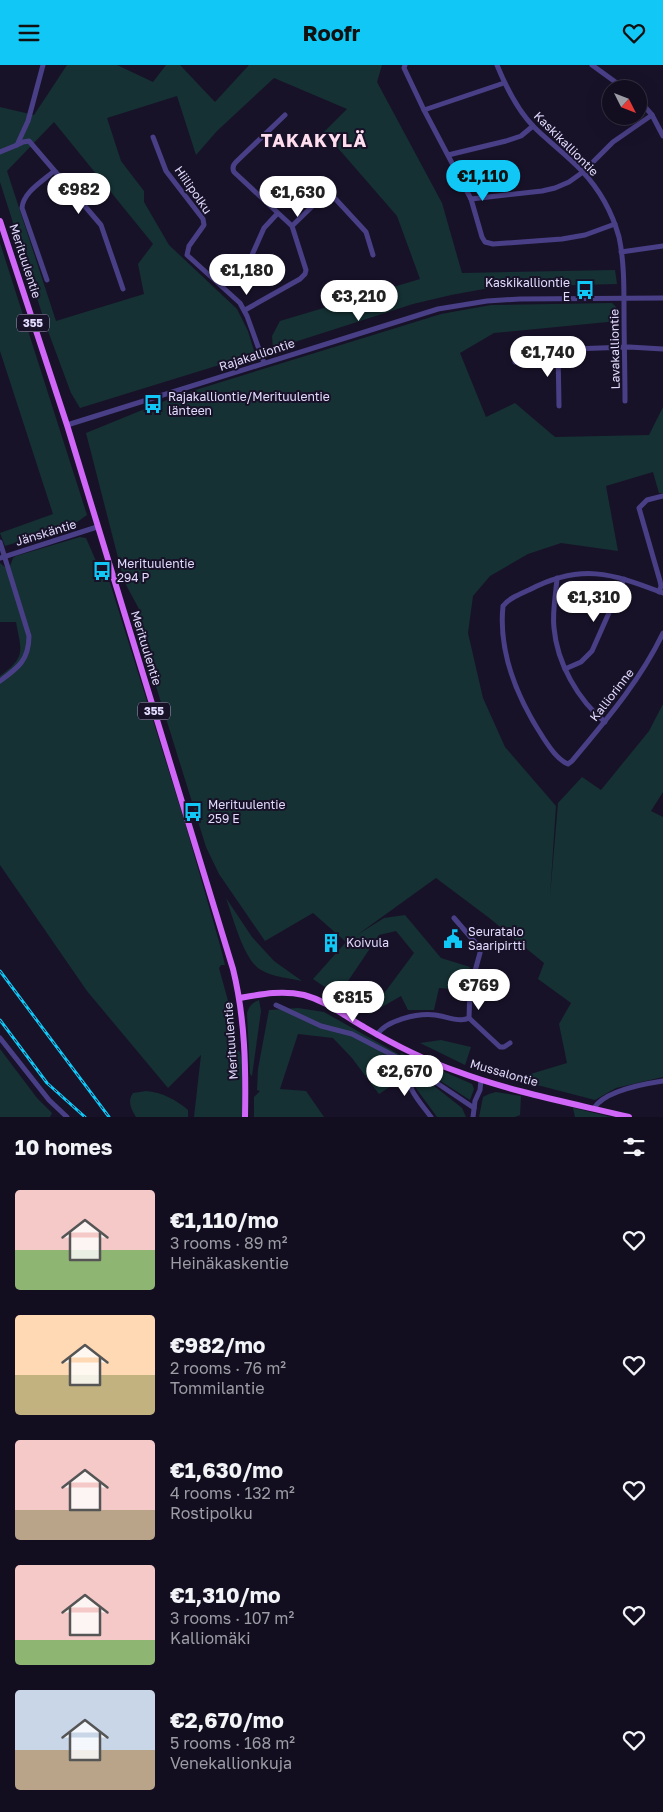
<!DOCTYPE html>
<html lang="en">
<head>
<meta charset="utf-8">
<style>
	:root { --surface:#120e1f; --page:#1b1728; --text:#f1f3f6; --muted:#9c9ca4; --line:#312e3d; --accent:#10c7f5 }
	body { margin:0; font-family:"Golos Text",sans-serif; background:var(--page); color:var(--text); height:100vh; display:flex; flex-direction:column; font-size:19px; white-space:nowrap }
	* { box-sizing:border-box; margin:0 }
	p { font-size:16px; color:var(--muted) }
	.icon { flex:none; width:28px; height:28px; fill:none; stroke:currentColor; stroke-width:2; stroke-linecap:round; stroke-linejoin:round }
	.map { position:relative; height:1052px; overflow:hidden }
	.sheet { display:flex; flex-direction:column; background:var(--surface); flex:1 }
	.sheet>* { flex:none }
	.needle { width:32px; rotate:132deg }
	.controls { position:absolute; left:602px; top:15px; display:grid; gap:10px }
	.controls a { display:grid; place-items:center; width:45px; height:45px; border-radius:50%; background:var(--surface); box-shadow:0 5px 20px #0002,0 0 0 1px var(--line); font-size:25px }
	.price { position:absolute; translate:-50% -42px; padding:0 11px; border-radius:18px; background:#fff; color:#222; font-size:16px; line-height:32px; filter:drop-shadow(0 1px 2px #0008) }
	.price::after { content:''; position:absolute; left:50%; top:30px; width:15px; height:11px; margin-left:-8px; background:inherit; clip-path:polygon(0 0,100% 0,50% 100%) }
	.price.active { background:var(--accent); color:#111 }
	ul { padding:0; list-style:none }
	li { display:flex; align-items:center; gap:15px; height:125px; padding:0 15px }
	li span { display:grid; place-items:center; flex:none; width:140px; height:100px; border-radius:5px; color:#555 }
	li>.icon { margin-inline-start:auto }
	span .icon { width:60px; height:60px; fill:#fffc; stroke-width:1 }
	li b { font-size:21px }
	h2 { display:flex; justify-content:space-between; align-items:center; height:60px; padding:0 15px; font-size:21px }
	header { display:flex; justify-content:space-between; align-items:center; height:65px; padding:0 15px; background:var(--accent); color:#111; font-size:22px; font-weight:700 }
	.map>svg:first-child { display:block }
	.green { fill:#153133; fill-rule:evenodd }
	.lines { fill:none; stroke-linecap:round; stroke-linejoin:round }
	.minor { stroke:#493f86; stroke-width:5 }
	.major { stroke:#d167f9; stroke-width:6 }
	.rail-casing { stroke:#10c7f5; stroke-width:3 }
	.rail { stroke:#181229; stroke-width:1; stroke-dasharray:4; stroke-linecap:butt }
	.labels { text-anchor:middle; stroke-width:4; stroke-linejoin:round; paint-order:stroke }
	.shield { fill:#181229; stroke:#a69fbe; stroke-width:1 }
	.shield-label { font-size:11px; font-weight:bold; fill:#e3dbfe }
	.street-label { font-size:12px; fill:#e3dbfe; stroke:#181229 }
	.poi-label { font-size:12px; fill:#e3dbfe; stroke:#181229; text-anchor:start }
	.district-label { font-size:18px; font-weight:bold; letter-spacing:1px; fill:#feddee; stroke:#181229 }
</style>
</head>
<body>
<header><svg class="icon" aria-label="menu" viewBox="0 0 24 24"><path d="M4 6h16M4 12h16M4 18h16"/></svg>Roofr<svg class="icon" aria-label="heart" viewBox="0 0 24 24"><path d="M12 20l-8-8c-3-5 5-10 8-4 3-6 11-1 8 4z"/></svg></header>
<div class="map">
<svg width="663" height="1052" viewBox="0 0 663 1052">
	<rect width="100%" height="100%" fill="#181229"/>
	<g class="green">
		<path d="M67 0H117L153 17 166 0H180L215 37 249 0H382L377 17 442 138 462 208 615 205 617 219 495 222 451 230 413 239 273 284 272 271 280 256 420 214 397 151 324 67 347 44 274 13 217 66 196 90 177 31 107 53 121 96 144 126V137L169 180 237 244 248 266 255 289 80 343 71 328 45 258 0 117V42L34 50ZM54 57 153 179 138 199 144 229 56 256 7 106Z"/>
		<polygon points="0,178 87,450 73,460 5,481 0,468 53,449 0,286"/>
		<polygon points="612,238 616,242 618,256 494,268 460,288 486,352 515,338 555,372 649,370 663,342 663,428 659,428 653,407 606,421 618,486 561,478 528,489 490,511 473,531 468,568 483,633 505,682 556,741 550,831 558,738 582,712 601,725 649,666 663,639 663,727 651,746 663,752 663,1012 616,1023 595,1035 514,1014 567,998 559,959 571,938 538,914 544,898 488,852 436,813 357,870 384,853 405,850 441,893 470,902 463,925 439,923 434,945 408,945 401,931 368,950 414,888 396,866 379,870 338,931 313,914 346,877 313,848 265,876 219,809 206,782 141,573 138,555 139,544 124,516 86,368 179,330 441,249 491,240"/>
		<path d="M80 472 86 473 102 510H105L110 518 185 758 220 880 225 900H221L219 903 233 954 237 985 240 987 242 997V1052H194L201 990 168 1023 87 926 0 800V611C27 592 21 585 16 557H0V498L5 502 10 501 13 493 16 491Z"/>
		<path d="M226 833 252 872 274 896 302 916C289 913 272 912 261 905 244 896 233 852 226 833Z"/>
		<path d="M259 935 261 946 252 1011 250 1009 247 948C249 941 252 938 259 935Z"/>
		<polygon points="298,943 324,947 400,990 401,988 472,1019 474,1024 470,1035 400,990 402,1014 379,1029 352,993 333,973 298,969 280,1024 306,1026 324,1052 254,1052 254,1032 260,1026 257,1025 258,1004 269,945"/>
		<polygon points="441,975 471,982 465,1000 420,978"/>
		<polygon points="0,984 37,1033 52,1048 50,1052 0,1052"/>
		<polygon points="419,1009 462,1043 466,1052 437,1052 413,1019 412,1012"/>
		<path d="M146 1026C162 1027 176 1035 188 1045V1052H136C131 1044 127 1036 133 1028Z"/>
		<polygon points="496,1027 521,1031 520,1050 515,1052 479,1052 483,1032 489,1029"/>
		<polygon points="573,1043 574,1043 611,1052 575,1052"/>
	</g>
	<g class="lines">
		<g class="minor">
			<polyline points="405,0 404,3 424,45 471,134 482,172 485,177 493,179 562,174 585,170 615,159"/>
			<path d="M497 0C506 22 517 45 534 62 549 77 567 90 582 106 599 124 612 147 619 172 624 195 624 221 624 244 624 275 625 305 625 336"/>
			<polyline points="592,0 625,24"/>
			<polyline points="639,35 652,50 663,71"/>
			<polyline points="424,45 504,18"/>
			<polyline points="153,72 166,106 203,154 204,160 189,181 187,190 240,238 247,251 264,298"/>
			<polyline points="17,80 23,77 29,76 101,160 123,224"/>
			<polyline points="0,87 17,80 28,56 43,0"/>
			<polyline points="448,90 506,76 521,71 533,61"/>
			<polyline points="471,134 542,126 555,123 569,117 583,107 613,77 652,50"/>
			<polyline points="292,161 324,130 327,128 330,128 366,167 373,190"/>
			<polyline points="621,187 663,181"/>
			<polyline points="257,200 252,190 264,163 277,149"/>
			<path d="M47 215 22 143C23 127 43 116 54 106"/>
			<path d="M245 245 300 214 305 209 306 205 292 161 234 107C232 103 233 100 236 97L285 50"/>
			<polyline points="558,285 559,341"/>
			<polyline points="515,297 520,291 527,287 542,285 629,282 663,284"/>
			<polyline points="67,360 438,244 487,236 520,234 663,233"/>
			<path d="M0 477 29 571C29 595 18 603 0 616"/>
			<polyline points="0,493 97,462"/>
			<path d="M557 513C556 529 552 547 554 563 557 598 578 635 605 657"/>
			<polyline points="659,527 661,521 660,516 639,443 647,435 663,431"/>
			<path d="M663 528C611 508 581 498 529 525 520 529 509 533 503 541 498 589 519 636 544 674 550 683 558 695 568 699L572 696C606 655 640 616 663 568"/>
			<polyline points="565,604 581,597 592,586 624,514"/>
			<polyline points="276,940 321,961 352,969 404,996 410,1006"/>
			<polyline points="469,953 500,982 504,982 510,978"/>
			<path d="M377 970C386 955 418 948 435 950 445 951 460 958 469 953L470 924 480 888V883L454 853"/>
			<polyline points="0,973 49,1035 67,1052"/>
			<polyline points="410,1006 419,1006 474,1043"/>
			<path d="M410 1006C404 1022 422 1039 431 1052"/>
			<path d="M594 1043C605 1026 643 1019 663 1016"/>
			<polyline points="473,1052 475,1036 480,1025 481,1015"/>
		</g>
		<g class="major">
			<path d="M0 156 67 360 233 904C245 953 246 1002 245 1052"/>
			<path d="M240 933C262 929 282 925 304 930 327 936 344 951 364 962 393 979 424 995 456 1006 512 1027 571 1038 629 1052"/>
		</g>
		<g class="rail-casing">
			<g id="rail">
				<polyline points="0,906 109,1052"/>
				<polyline points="0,955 47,1018 85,1052"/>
			</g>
		</g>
		<use href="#rail" class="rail"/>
	</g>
	<defs>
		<g id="bus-bare" transform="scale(1.5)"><path d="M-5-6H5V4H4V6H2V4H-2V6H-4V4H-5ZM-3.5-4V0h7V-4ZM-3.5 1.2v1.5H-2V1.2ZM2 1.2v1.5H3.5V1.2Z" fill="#10c7f5" stroke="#181229" stroke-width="2.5" paint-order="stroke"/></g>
		<g id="civic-bare" transform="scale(1.5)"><path d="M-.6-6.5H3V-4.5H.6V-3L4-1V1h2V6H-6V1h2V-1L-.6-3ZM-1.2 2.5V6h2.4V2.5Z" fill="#10c7f5" stroke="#181229" stroke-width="2.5" paint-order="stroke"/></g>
		<g id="building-bare" transform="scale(1.5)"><path d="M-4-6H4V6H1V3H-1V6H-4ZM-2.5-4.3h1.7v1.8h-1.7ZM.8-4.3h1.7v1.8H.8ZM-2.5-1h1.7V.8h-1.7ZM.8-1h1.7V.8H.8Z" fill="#10c7f5" stroke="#181229" stroke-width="2.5" paint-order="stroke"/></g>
	</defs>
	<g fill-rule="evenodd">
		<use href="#bus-bare" x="585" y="225"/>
		<use href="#bus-bare" x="153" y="339"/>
		<use href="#bus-bare" x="102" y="506"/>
		<use href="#bus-bare" x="193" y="747"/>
		<use href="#civic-bare" x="453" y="874"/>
		<use href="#building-bare" x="331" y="878"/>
	</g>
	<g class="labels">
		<g class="shield">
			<rect x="17" y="249.5" width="32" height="17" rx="4"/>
			<rect x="138" y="637.5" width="32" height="17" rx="4"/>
		</g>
		<g class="shield-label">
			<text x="33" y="262">355</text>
			<text x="154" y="650">355</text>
		</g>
		<g class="street-label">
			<text transform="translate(566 79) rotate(45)" y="4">Kaskikalliontie</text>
			<text transform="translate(193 125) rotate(55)" y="4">Hiilipolku</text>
			<text transform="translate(25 196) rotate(72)" y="4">Merituulentie</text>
			<text transform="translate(615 284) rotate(-91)" y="4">Lavakalliontie</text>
			<text transform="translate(257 290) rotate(-18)" y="4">Rajakalliontie</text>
			<text transform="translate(46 468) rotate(-17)" y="4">Jänskäntie</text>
			<text transform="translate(146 583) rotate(73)" y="4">Merituulentie</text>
			<text transform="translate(612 630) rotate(-52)" y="4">Kalliorinne</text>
			<text transform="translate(231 976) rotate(-94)" y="4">Merituulentie</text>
			<text transform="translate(504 1008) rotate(16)" y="4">Mussalontie</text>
		</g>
		<g class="poi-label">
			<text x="570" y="222" text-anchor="end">Kaskikalliontie<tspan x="570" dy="14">E</tspan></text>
			<text x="168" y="336">Rajakalliontie/Merituulentie<tspan x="168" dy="14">länteen</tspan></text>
			<text x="117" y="503">Merituulentie<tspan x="117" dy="14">294 P</tspan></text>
			<text x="208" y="744">Merituulentie<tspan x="208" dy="14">259 E</tspan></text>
			<text x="468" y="871">Seuratalo<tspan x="468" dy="14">Saaripirtti</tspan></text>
			<text x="346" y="882">Koivula</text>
		</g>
		<g class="district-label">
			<text x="314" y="82">TAKAKYLÄ</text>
		</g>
	</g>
</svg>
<div class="controls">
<a><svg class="needle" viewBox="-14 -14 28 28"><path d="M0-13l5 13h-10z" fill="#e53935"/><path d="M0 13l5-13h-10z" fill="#9c9ca4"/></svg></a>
</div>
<b class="price active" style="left:483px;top:137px">€1,110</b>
<b class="price" style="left:79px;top:150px">€982</b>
<b class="price" style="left:298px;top:153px">€1,630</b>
<b class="price" style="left:247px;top:231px">€1,180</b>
<b class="price" style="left:359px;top:257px">€3,210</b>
<b class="price" style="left:548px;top:313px">€1,740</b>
<b class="price" style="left:594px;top:558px">€1,310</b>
<b class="price" style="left:479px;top:946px">€769</b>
<b class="price" style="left:353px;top:958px">€815</b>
<b class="price" style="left:405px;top:1032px">€2,670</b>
</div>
<section class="sheet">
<h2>10 homes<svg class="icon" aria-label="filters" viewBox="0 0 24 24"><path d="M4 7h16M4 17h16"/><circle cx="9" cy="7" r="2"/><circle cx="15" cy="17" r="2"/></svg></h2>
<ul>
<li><span style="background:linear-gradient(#f6c9c9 60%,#8fb573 0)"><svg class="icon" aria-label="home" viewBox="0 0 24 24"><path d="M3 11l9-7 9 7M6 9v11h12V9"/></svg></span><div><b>€1,110/mo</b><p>3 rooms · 89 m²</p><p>Heinäkaskentie</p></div><svg class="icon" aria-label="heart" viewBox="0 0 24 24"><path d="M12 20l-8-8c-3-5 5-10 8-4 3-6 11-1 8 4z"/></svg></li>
<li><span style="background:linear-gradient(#ffd9b3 60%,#c2b280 0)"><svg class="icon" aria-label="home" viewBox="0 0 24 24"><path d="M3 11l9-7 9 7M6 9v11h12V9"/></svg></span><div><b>€982/mo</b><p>2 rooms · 76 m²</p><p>Tommilantie</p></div><svg class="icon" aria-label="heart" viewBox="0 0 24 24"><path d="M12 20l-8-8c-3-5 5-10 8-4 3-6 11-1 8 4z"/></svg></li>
<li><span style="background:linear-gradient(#f6c9c9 70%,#b9a48a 0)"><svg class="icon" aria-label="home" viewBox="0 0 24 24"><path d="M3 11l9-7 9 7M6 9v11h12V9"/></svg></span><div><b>€1,630/mo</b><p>4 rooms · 132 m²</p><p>Rostipolku</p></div><svg class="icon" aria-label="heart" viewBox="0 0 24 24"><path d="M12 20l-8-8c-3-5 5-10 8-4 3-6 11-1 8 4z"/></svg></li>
<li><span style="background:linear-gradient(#f6c9c9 75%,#8fb573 0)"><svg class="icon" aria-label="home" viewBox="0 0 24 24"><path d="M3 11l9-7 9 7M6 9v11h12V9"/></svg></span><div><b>€1,310/mo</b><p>3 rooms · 107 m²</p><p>Kalliomäki</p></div><svg class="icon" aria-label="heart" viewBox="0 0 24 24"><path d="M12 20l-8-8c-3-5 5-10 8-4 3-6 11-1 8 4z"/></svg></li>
<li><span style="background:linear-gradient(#c9d6e8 60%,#b9a48a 0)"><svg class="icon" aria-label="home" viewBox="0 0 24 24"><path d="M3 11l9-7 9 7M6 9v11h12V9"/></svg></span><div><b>€2,670/mo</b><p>5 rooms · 168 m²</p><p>Venekallionkuja</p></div><svg class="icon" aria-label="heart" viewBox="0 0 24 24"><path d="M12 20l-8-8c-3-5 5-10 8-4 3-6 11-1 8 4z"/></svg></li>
</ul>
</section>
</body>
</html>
